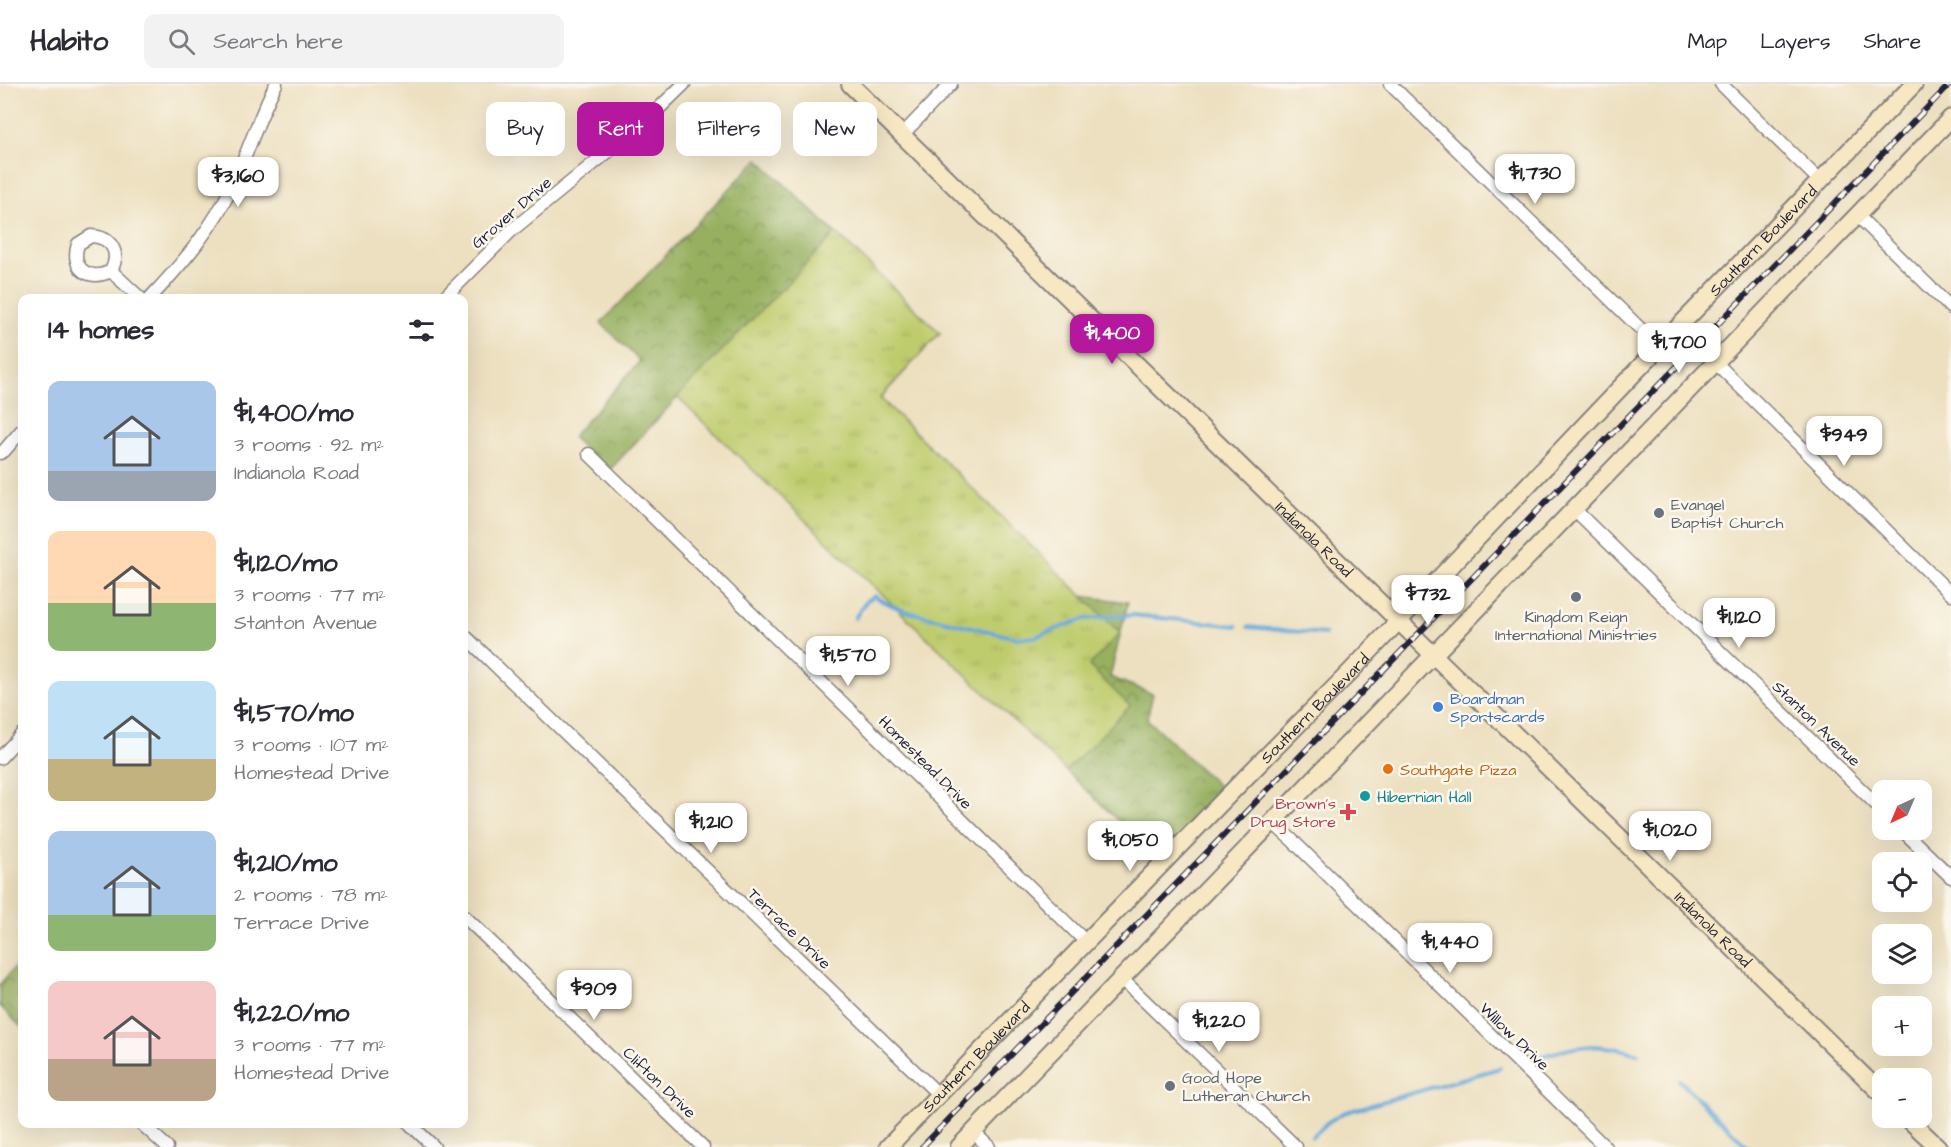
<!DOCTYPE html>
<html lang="en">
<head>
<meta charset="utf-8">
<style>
	:root { --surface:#fff; --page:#f2f2f3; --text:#2b2b33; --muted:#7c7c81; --line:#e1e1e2; --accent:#b5179e }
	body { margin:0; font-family:"Architects Daughter",sans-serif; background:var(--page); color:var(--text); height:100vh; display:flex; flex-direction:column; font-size:22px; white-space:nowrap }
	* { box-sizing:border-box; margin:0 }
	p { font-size:20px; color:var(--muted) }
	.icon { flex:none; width:33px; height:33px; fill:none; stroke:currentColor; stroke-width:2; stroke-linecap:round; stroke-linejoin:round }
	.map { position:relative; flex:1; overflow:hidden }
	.details { position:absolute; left:18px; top:210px; width:450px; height:834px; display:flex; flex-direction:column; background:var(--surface); border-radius:12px; box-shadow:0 6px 24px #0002 }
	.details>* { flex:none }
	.hud { position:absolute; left:486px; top:18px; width:570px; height:54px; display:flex; gap:12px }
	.needle { width:39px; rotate:224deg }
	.fabs { position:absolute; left:1872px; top:696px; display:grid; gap:12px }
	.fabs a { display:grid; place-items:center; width:60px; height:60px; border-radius:12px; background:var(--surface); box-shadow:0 6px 24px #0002; font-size:30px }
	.price { position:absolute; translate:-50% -51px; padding:0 14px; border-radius:12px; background:#fff; color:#222; font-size:20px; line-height:39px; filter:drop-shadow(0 2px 3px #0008) }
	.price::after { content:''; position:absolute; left:50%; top:36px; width:18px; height:14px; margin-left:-9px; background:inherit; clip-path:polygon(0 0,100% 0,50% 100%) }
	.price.selected { background:var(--accent); color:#fff }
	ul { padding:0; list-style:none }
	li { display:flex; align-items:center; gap:18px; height:150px; padding:0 30px }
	li span { display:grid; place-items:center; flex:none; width:168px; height:120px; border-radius:12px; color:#555 }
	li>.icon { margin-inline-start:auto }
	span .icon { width:72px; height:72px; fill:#fffc; stroke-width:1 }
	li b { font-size:26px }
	h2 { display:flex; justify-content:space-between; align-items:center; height:72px; padding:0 30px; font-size:26px }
	.pill { padding:0 21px; border-radius:12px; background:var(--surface); box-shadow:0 6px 24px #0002; font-size:21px; line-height:54px }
	.pill.selected { background:var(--accent); color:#fff }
	header { display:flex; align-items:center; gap:36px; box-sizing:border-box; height:84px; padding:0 30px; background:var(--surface); border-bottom:2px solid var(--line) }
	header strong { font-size:28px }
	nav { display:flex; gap:33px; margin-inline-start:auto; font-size:21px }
	.search { width:420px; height:54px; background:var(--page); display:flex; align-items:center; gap:15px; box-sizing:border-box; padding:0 21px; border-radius:12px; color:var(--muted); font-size:22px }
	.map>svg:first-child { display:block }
	.forest { fill:url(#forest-crowns); stroke:#5c694e; stroke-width:1.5 }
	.park { fill:url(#park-tufts); stroke:#707754; stroke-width:1.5 }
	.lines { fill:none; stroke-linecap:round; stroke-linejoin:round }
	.stream { stroke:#65a9da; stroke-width:4 }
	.street-casing { stroke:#88817e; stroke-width:15 }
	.secondary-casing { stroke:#88817e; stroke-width:20 }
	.street { stroke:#fff; stroke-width:12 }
	.secondary { stroke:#f7e8c3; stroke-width:16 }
	.rail-casing { stroke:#22223b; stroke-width:6 }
	.rail { stroke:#fbf7ec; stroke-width:4; stroke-dasharray:11; stroke-linecap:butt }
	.worship-dot { fill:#6b7280; stroke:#fbf7ec; stroke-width:2 }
	.shop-dot { fill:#3f7fe0; stroke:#fbf7ec; stroke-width:2 }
	.food-dot { fill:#e8710a; stroke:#fbf7ec; stroke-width:2 }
	.culture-dot { fill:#0f9aa8; stroke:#fbf7ec; stroke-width:2 }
	.health-dot { fill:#e0444e; stroke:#fbf7ec; stroke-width:2 }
	.labels { text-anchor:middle; stroke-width:5; stroke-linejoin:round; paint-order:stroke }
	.street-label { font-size:16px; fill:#22223b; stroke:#fbf7ec }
	.worship-label { font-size:16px; fill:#5b616d; stroke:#fbf7ec; text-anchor:start }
	.shop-label { font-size:16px; fill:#366cbe; stroke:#fbf7ec; text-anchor:start }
	.food-label { font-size:16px; fill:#c56008; stroke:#fbf7ec; text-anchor:start }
	.culture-label { font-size:16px; fill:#0d838f; stroke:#fbf7ec; text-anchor:start }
	.health-label { font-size:16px; fill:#be3a42; stroke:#fbf7ec; text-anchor:end }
</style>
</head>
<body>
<header>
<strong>Habito</strong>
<div class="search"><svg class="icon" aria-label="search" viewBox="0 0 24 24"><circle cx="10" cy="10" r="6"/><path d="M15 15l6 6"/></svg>Search here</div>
<nav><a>Map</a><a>Layers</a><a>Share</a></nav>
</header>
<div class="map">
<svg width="1951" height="1063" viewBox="0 0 1951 1063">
	<defs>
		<pattern id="forest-crowns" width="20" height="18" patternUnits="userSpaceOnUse" patternTransform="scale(1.5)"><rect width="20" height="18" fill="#97b060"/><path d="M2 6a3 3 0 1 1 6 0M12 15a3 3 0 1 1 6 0" fill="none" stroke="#7b8f50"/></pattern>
		<pattern id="park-tufts" width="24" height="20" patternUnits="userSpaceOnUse" patternTransform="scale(1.5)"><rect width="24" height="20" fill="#bfcc6d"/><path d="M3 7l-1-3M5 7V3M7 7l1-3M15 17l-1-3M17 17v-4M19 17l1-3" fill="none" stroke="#a4af5f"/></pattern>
	</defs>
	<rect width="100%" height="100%" fill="#fbf7ec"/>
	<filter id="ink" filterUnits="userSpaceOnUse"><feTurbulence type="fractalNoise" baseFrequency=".0167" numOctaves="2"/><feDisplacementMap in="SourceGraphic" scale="12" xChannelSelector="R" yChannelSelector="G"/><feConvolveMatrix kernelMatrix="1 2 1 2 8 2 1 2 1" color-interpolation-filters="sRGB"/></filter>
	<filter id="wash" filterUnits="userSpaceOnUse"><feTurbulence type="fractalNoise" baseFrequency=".008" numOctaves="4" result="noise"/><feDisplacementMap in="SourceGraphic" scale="24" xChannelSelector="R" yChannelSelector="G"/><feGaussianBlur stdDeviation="1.35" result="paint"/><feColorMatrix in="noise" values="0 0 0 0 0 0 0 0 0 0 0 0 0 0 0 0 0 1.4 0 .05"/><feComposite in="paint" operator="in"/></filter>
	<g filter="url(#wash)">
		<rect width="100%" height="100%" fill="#ede0c0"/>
		<g class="forest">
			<polygon points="758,75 940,249 880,314 1081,512 1128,518 1110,593 1153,610 1147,635 1228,711 1162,779 678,313 608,388 572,353 640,277 601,239"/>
			<polygon points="22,875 22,944 0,922 0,900"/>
		</g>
		<polygon class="park" points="836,149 940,249 880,314 1120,549 1089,582 1130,622 1066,687 677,313"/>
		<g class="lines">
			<g class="stream">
				<polyline points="855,534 867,516 875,512 884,518 905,527 1017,554 1035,553 1084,535 1133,531 1237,542"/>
				<polyline points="1248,543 1325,550"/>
				<path d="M1529 976C1570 963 1594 956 1638 970"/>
				<polyline points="1679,996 1748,1063"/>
				<polyline points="1312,1053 1328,1038 1343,1029 1500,984"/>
			</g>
		</g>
	</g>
	<g filter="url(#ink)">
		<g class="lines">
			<g class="street-casing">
				<g id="street">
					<polyline points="1390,0 1659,263"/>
					<polyline points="1721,0 1820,97"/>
					<polyline points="902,51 951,0"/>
					<polyline points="1857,131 1951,224"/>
					<path d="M91 152C111 153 121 168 111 187 89 198 70 185 78 160Z"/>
					<polyline points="111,187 140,214"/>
					<path d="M150 214C183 179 214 143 234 98 249 66 259 32 276 0"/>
					<polyline points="444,214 512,146 647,36 684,0"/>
					<polyline points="1715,278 1951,510"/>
					<polyline points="0,369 4,367 22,346"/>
					<polyline points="589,370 1086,858"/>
					<polyline points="1574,425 1882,726"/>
					<polyline points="464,551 938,1010"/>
					<polyline points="0,674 22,650"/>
					<polyline points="1273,739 1292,756 1605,1063"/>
					<polyline points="1902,746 1951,793"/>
					<polyline points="464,832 703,1063"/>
					<polyline points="1122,895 1296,1063"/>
					<polyline points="142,1040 167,1063"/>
					<polyline points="410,1040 434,1063"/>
					<polyline points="973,1048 989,1063"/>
				</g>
			</g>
			<g class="secondary-casing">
				<g id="secondary">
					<path id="s1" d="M850 0 1882 1010"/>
					<polyline points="1907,1034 1938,1063"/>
					<path id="s2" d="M888 1063 1246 693 1352 586 1659 263 1914 0"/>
					<polyline points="959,1063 1951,34"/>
				</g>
			</g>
			<use href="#street" class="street"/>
			<use href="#secondary" class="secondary"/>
			<g class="rail-casing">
				<polyline id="rail" points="922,1063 1950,0"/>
			</g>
			<use href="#rail" class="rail"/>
		</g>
	</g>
	<g class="worship-dot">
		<circle cx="1659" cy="429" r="6"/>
		<circle cx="1576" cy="513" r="6"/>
		<circle cx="1170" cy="1002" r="6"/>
	</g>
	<circle class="shop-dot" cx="1438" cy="623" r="6"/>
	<circle class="food-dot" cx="1388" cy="685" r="6"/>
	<circle class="culture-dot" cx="1365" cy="712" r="6"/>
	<path class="health-dot" d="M1345 719h6v6h6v6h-6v6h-6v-6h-6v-6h6z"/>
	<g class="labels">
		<g class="street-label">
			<text transform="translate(511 128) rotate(-41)" y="6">Grover Drive</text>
			<text dy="6" stroke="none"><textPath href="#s2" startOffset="1260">Southern Boulevard</textPath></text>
			<text dy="6" stroke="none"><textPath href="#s1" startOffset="650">Indianola Road</textPath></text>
			<text dy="6" stroke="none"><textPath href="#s2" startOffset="612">Southern Boulevard</textPath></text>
			<text transform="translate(1817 639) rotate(44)" y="6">Stanton Avenue</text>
			<text transform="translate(926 678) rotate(45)" y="6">Homestead Drive</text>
			<text transform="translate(790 844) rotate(44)" y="6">Terrace Drive</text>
			<text dy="6" stroke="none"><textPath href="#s1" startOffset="1208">Indianola Road</textPath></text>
			<text transform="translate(1515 952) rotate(44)" y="6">Willow Drive</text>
			<text dy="6" stroke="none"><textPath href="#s2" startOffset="126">Southern Boulevard</textPath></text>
			<text transform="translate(660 998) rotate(44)" y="6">Clifton Drive</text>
		</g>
		<g class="worship-label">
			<text x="1671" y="426">Evangel<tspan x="1671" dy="18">Baptist Church</tspan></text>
			<text x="1576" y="538" text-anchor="middle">Kingdom Reign<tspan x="1576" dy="18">International Ministries</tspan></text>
			<text x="1182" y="999">Good Hope<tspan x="1182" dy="18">Lutheran Church</tspan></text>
		</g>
		<g class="shop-label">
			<text x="1450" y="620">Boardman<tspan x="1450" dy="18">Sportscards</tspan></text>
		</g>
		<g class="food-label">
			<text x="1400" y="691">Southgate Pizza</text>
		</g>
		<g class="culture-label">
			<text x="1377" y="718">Hibernian Hall</text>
		</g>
		<g class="health-label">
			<text x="1336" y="725">Brown's<tspan x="1336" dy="18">Drug Store</tspan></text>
		</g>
	</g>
</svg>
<div class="fabs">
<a><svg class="needle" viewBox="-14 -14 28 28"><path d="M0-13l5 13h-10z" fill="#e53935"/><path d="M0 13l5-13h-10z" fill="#7c7c81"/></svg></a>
<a><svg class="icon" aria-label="locate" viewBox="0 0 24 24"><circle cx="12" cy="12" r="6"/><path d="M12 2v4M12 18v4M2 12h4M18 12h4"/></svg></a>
<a><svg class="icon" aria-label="layers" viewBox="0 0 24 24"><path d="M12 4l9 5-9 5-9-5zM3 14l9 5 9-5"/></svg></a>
<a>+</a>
<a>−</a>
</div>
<b class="price" style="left:1535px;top:121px">$1,730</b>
<b class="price" style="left:238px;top:124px">$3,160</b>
<b class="price selected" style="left:1112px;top:281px">$1,400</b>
<b class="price" style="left:1679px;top:290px">$1,700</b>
<b class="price" style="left:1844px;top:383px">$949</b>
<b class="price" style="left:1428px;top:542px">$732</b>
<b class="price" style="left:1739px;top:565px">$1,120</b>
<b class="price" style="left:848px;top:603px">$1,570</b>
<b class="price" style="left:711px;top:770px">$1,210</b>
<b class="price" style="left:1670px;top:778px">$1,020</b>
<b class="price" style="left:1130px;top:788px">$1,050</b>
<b class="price" style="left:1450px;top:890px">$1,440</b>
<b class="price" style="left:594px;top:937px">$909</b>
<b class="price" style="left:1219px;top:969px">$1,220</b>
<div class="hud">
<a class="pill">Buy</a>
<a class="pill selected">Rent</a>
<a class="pill">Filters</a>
<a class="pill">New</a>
</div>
<section class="details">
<h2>14 homes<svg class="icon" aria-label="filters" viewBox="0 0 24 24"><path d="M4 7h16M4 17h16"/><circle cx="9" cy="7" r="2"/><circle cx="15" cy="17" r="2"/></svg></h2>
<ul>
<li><span style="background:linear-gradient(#a9c7e8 75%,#9aa5b1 0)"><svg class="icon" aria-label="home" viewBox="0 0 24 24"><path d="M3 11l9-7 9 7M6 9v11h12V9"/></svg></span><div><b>$1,400/mo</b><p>3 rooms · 92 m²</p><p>Indianola Road</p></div></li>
<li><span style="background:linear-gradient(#ffd9b3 60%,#8fb573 0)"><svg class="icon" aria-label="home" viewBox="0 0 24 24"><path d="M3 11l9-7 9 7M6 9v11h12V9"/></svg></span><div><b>$1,120/mo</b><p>3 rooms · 77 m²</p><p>Stanton Avenue</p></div></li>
<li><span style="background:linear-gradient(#bfe0f5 65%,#c2b280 0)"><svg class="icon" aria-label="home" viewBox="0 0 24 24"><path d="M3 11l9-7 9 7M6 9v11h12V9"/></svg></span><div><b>$1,570/mo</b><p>3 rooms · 107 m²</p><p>Homestead Drive</p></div></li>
<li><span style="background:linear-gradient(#a9c7e8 70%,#8fb573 0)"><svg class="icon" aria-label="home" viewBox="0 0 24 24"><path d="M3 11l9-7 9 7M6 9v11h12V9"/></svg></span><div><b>$1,210/mo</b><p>2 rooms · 78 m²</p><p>Terrace Drive</p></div></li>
<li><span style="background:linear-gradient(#f6c9c9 65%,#b9a48a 0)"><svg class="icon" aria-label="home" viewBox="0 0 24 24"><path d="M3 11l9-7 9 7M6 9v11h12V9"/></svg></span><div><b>$1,220/mo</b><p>3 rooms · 77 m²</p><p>Homestead Drive</p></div></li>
</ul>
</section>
</div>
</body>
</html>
